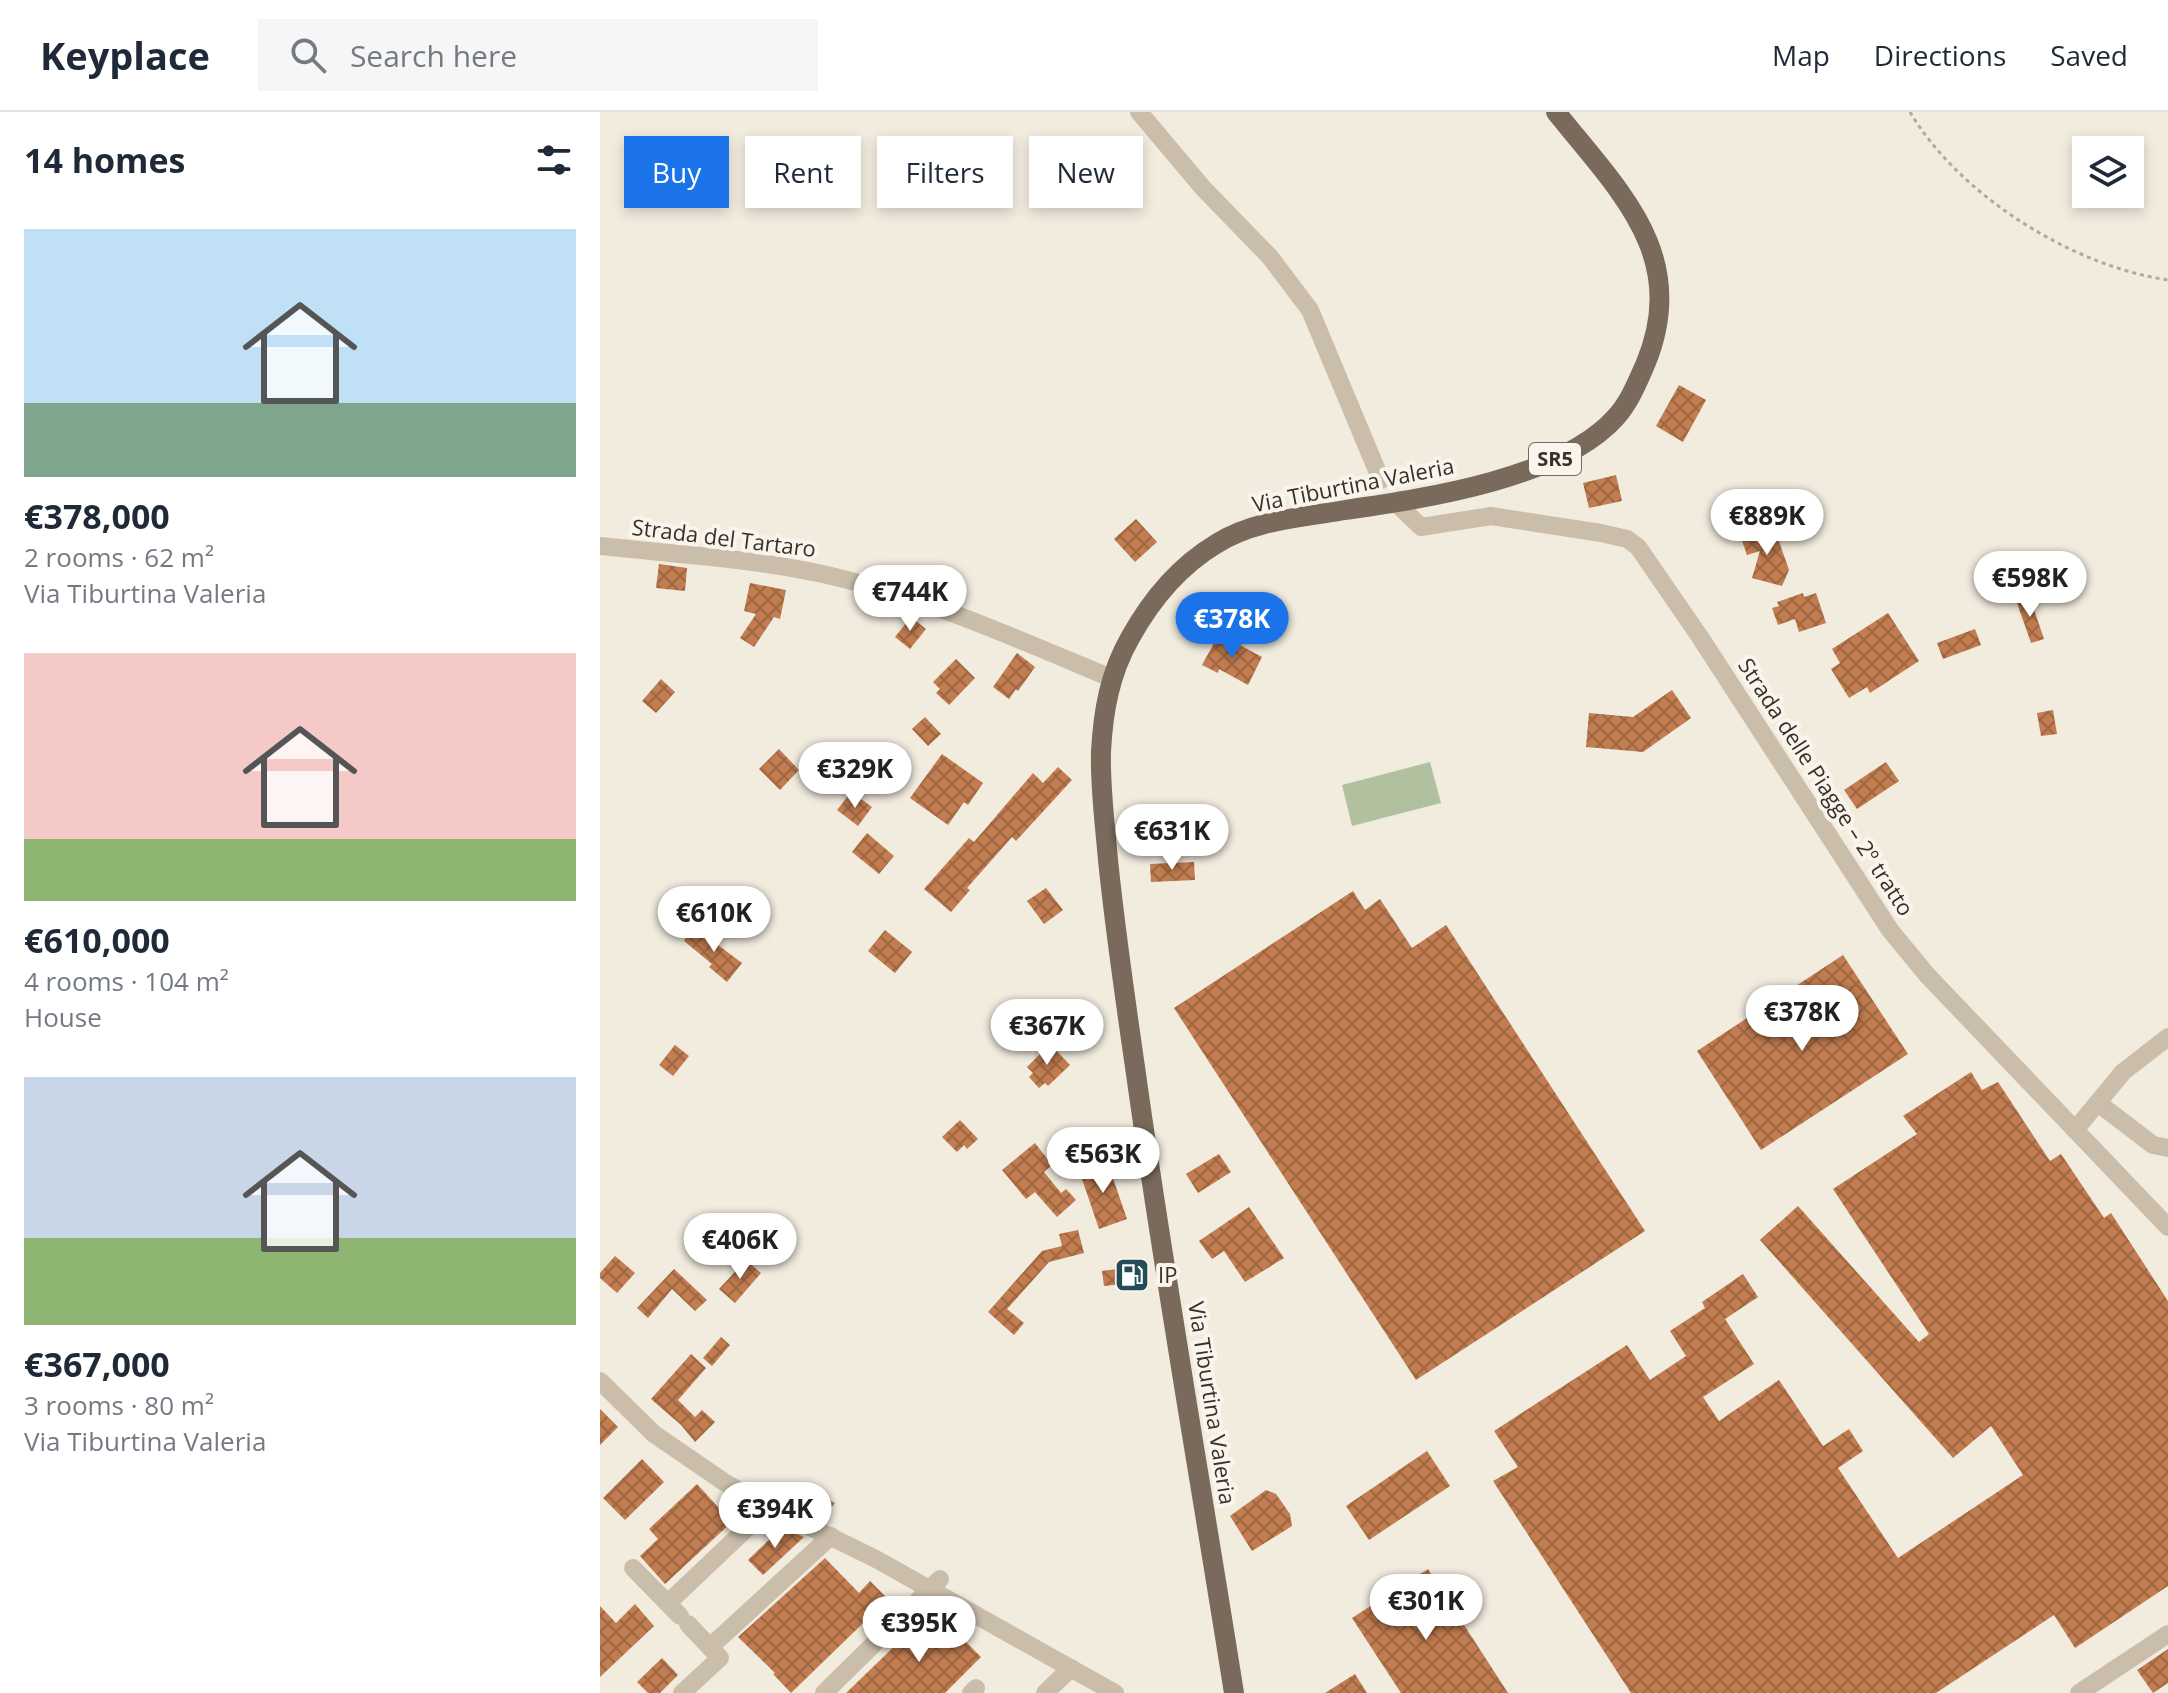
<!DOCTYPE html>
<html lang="en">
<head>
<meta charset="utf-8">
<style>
	:root { --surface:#fff; --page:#f6f6f7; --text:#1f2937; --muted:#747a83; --line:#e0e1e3; --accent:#1a73e8 }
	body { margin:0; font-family:"Open Sans",sans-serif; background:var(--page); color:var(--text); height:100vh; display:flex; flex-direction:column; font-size:30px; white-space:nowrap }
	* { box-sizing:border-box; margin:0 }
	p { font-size:26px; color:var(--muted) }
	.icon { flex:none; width:44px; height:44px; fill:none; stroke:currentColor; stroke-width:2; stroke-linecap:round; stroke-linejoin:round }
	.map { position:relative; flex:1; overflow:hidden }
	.sheet { display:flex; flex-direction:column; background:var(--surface); width:600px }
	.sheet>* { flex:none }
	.hud { position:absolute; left:24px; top:24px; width:760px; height:72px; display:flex; gap:16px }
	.controls { position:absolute; left:1472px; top:24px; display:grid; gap:16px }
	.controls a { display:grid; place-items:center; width:72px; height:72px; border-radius:0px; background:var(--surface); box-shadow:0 4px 12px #0003; font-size:40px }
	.price { position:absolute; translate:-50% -68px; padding:0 18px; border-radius:28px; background:#fff; color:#222; font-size:26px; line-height:52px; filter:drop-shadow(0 2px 4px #0008) }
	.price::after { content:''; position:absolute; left:50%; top:48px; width:24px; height:18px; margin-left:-12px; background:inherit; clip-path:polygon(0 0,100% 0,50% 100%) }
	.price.on { background:var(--accent); color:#fff }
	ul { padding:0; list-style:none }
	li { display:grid; align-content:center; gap:16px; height:424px; padding:0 24px }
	li span { display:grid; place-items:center; height:248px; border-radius:0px; color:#555 }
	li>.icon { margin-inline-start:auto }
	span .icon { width:144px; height:144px; fill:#fffc; stroke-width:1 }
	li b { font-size:34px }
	h2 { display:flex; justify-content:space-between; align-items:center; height:96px; padding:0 24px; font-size:34px }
	.tag { padding:0 28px; border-radius:0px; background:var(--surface); box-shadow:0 4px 12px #0003; font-size:28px; line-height:72px }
	.tag.on { background:var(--accent); color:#fff }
	header { display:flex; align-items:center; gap:48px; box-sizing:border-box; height:112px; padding:0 40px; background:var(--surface); border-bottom:2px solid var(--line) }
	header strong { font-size:38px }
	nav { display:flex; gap:44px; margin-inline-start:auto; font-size:28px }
	.search { width:560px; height:72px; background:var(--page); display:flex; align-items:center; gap:20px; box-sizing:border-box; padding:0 28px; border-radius:0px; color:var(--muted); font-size:30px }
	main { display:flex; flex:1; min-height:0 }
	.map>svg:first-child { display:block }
	.grass { fill:#b1c1a0 }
	.building { fill:url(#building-cross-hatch) }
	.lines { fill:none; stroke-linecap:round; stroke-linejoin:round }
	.path { stroke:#b6a896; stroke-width:3; stroke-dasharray:4 4; stroke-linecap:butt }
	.minor { stroke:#cabeab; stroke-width:18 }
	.major { stroke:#796a5c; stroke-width:20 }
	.labels { text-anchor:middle; stroke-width:8; stroke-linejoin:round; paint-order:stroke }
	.shield { fill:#faf5ec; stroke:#726c64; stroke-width:2 }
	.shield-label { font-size:20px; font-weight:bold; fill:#38312a }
	.street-label { font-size:22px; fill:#38312a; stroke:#faf5ec }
	.poi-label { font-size:22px; fill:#38312a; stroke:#faf5ec; text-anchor:start }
</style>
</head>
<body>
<header>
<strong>Keyplace</strong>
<div class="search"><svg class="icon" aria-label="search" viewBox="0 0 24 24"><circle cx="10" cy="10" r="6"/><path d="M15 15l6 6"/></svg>Search here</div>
<nav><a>Map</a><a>Directions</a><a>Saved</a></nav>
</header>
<main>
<section class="sheet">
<h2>14 homes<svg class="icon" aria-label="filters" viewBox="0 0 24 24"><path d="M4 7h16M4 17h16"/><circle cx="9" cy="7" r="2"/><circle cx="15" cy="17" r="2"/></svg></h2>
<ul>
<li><span style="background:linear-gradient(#bfe0f5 70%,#7fa58c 0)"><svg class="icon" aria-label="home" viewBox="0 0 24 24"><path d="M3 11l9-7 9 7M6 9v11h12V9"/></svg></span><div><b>€378,000</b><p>2 rooms · 62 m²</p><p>Via Tiburtina Valeria</p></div></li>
<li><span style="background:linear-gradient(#f6c9c9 75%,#8fb573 0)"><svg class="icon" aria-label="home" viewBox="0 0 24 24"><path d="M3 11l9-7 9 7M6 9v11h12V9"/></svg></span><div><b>€610,000</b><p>4 rooms · 104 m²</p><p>House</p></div></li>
<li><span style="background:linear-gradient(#c9d6e8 65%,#8fb573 0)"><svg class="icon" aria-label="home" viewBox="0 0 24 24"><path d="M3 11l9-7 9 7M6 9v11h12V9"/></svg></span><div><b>€367,000</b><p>3 rooms · 80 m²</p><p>Via Tiburtina Valeria</p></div></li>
</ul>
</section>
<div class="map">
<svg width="1568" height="1581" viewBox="0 0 1568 1581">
	<defs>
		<pattern id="building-cross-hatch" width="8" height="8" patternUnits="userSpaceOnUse" patternTransform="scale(2)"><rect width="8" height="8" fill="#c17c4f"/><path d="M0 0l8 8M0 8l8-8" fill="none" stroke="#9e6642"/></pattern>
	</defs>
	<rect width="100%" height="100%" fill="#f2ecdf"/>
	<polygon class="grass" points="830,650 841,691 752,714 742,673"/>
	<g class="building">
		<polygon points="1079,273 1106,288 1083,330 1056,314"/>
		<polygon points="1016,363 1022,389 989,396 983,371"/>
		<polygon points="536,407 557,430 535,450 514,427"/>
		<polygon points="1174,415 1189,458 1182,474 1152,466 1160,439 1147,443 1141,426"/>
		<polygon points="59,452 87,456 85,479 56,476"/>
		<polygon points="150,471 186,478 180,507 174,505 154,535 140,526 156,502 144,499"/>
		<polygon points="1203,481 1204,485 1216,481 1226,511 1199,520 1195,507 1178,513 1172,496 1179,494 1177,490"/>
		<polygon points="1429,483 1444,527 1431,531 1416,488"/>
		<polygon points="1288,501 1319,549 1270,581 1267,575 1249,586 1231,557 1240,551 1232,537"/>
		<polygon points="311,505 326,517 310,537 295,525"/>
		<polygon points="1375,517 1381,533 1343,547 1337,531"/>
		<polygon points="619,522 662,545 648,573 619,557 618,561 602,553"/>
		<polygon points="417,541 435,555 418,579 416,577 409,587 393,575"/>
		<polygon points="356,547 375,566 349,593 336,581 340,577 333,570"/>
		<polygon points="61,567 75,580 56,601 42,589"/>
		<polygon points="1072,578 1091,606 1043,640 986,635 989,601 1033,605"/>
		<polygon points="1453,598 1457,622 1441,624 1437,601"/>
		<polygon points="325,605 341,622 328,634 312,617"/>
		<polygon points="179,637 199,658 180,678 159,657"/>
		<polygon points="342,642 383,671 368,693 364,690 348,713 310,686"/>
		<polygon points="1286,650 1299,669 1257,697 1244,678"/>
		<polygon points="458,655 472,668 416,729 412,725 367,776 370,778 351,800 324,777 369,726 374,730 433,661 443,671"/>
		<polygon points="248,684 257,691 261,687 272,695 258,714 237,698"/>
		<polygon points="267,721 294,744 279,762 252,740"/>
		<polygon points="594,750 595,768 551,770 550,752"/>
		<polygon points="446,776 463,798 444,812 427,789"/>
		<polygon points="753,779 765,798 780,787 812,836 846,813 1045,1119 816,1268 574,896"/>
		<polygon points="94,815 142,851 127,870 109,855 112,852 84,829"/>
		<polygon points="285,818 312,840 295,861 268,839"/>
		<polygon points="1243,843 1308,942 1161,1038 1097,939"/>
		<polygon points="450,932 470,953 448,974 445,971 439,976 429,965 433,961 427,955"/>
		<polygon points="75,933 89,944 73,964 59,953"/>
		<polygon points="1371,960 1382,978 1398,970 1450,1049 1461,1042 1504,1106 1511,1101 1568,1189 1568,1474 1475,1536 1454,1503 1336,1581 1031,1581 893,1369 918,1355 894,1319 1027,1233 1050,1268 1086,1244 1070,1219 1105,1196 1102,1190 1143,1162 1158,1185 1125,1207 1154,1252 1103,1285 1119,1309 1179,1268 1223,1334 1249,1317 1263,1339 1238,1356 1298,1446 1423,1363 1391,1314 1353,1346 1160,1128 1198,1094 1319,1230 1329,1222 1233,1077 1317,1022 1303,1004"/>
		<polygon points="360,1008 378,1027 367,1037 364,1033 357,1040 342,1025"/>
		<polygon points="435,1031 452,1053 444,1060 461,1081 466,1077 476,1088 457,1105 435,1080 426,1087 402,1058"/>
		<polygon points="619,1042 631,1060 598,1081 586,1062"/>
		<polygon points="507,1049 527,1107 499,1117 479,1058"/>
		<polygon points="649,1095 684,1146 645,1170 624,1139 612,1147 599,1129"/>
		<polygon points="478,1118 484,1141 449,1150 407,1197 424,1211 414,1223 388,1200 442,1139 462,1134 459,1122"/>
		<polygon points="15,1144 35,1161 17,1181 0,1166 0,1161"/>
		<polygon points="146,1148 161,1161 135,1191 119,1177"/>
		<polygon points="539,1154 542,1170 504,1174 502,1159"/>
		<polygon points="74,1157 107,1188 95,1199 72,1177 48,1206 37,1196"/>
		<polygon points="121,1225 130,1233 112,1254 103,1246"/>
		<polygon points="91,1242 106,1256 78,1288 95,1305 102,1298 115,1310 95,1330 81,1313 51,1287"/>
		<polygon points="0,1297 18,1315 0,1333"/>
		<polygon points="827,1339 850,1374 769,1428 746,1394"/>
		<polygon points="42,1347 64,1370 25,1408 3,1386"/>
		<polygon points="97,1372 119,1396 127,1388 147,1396 65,1472 40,1444 58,1427 49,1417"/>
		<polygon points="208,1377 235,1391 222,1408 199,1396"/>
		<polygon points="666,1378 676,1382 690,1402 692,1414 652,1439 630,1404"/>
		<polygon points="182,1415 204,1425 163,1463 148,1448"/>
		<polygon points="225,1446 259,1481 270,1469 288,1487 191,1581 173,1562 175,1561 138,1525"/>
		<polygon points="828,1457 908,1581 801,1581 752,1506"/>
		<polygon points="35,1492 54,1514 0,1565 0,1494 16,1511"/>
		<polygon points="322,1501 353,1536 362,1526 381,1545 345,1581 246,1581 302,1527 299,1524"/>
		<polygon points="1568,1537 1568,1571 1553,1581 1537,1558"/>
		<polygon points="62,1546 78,1563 60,1581 48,1581 37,1570"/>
		<polygon points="755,1562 767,1581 725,1581"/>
	</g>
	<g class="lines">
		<path class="path" d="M1310 0C1359 83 1472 154 1568 168"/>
		<g class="minor">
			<polyline points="539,0 603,76 670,145 710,198 781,368"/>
			<polyline points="795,390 821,415 891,404 1001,421 1027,427 1038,435 1100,525 1290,818 1327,863 1568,1115"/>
			<path d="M0 434C72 442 147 446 218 461 320 483 415 526 511 566"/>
			<polyline points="1498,991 1553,1033 1568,1036"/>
			<polyline points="1475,1018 1523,960 1568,925"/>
			<polyline points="0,1269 54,1322 124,1370 169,1395 274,1446 515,1581"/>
			<polyline points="33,1456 80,1504"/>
			<polyline points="68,1491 169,1395"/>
			<polyline points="110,1535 231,1424"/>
			<polyline points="82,1581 120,1546 88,1512"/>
			<polyline points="224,1581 340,1467"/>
			<polyline points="371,1581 376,1576"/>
			<polyline points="445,1581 471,1556"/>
			<polyline points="1479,1581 1568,1522"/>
		</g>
		<path class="major" d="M634 1581C601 1372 564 1164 535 955 525 886 515 817 508 748 505 712 500 676 501 640 503 599 510 561 530 526 551 488 578 455 616 432 652 409 697 406 739 399 820 387 960 368 1016 305 1029 291 1037 271 1045 253 1091 144 1019 79 956 0"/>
	</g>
	<defs>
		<g id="fuel-square" transform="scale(1.8)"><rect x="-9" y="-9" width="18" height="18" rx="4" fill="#214c58" stroke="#faf5ec"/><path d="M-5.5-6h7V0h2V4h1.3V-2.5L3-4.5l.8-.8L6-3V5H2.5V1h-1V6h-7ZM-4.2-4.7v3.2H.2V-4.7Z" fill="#fff"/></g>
	</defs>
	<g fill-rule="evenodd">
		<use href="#fuel-square" x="532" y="1163"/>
	</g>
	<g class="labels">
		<rect class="shield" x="929" y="331" width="52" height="32" rx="6"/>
		<g class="shield-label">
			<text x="955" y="354">SR5</text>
		</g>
		<g class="street-label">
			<text transform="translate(753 373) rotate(-11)" y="8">Via Tiburtina Valeria</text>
			<text transform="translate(124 426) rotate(7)" y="8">Strada del Tartaro</text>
			<text transform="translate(1226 675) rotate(57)" y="8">Strada delle Piagge – 2º tratto</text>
			<text transform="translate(612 1291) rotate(81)" y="8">Via Tiburtina Valeria</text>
		</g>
		<g class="poi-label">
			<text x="558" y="1171">IP</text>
		</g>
	</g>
</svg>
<div class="controls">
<a><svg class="icon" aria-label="layers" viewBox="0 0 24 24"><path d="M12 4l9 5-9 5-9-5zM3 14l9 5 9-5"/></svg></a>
</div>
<b class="price" style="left:1167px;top:445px">€889K</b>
<b class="price" style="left:1430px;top:507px">€598K</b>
<b class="price" style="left:310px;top:521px">€744K</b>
<b class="price on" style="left:632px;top:548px">€378K</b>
<b class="price" style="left:255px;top:698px">€329K</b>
<b class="price" style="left:572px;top:760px">€631K</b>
<b class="price" style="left:114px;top:842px">€610K</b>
<b class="price" style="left:1202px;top:941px">€378K</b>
<b class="price" style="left:447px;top:955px">€367K</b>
<b class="price" style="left:503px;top:1083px">€563K</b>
<b class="price" style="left:140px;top:1169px">€406K</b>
<b class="price" style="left:175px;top:1438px">€394K</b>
<b class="price" style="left:826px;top:1530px">€301K</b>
<b class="price" style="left:319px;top:1552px">€395K</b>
<div class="hud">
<a class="tag on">Buy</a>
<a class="tag">Rent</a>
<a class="tag">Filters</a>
<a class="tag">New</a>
</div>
</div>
</main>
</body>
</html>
